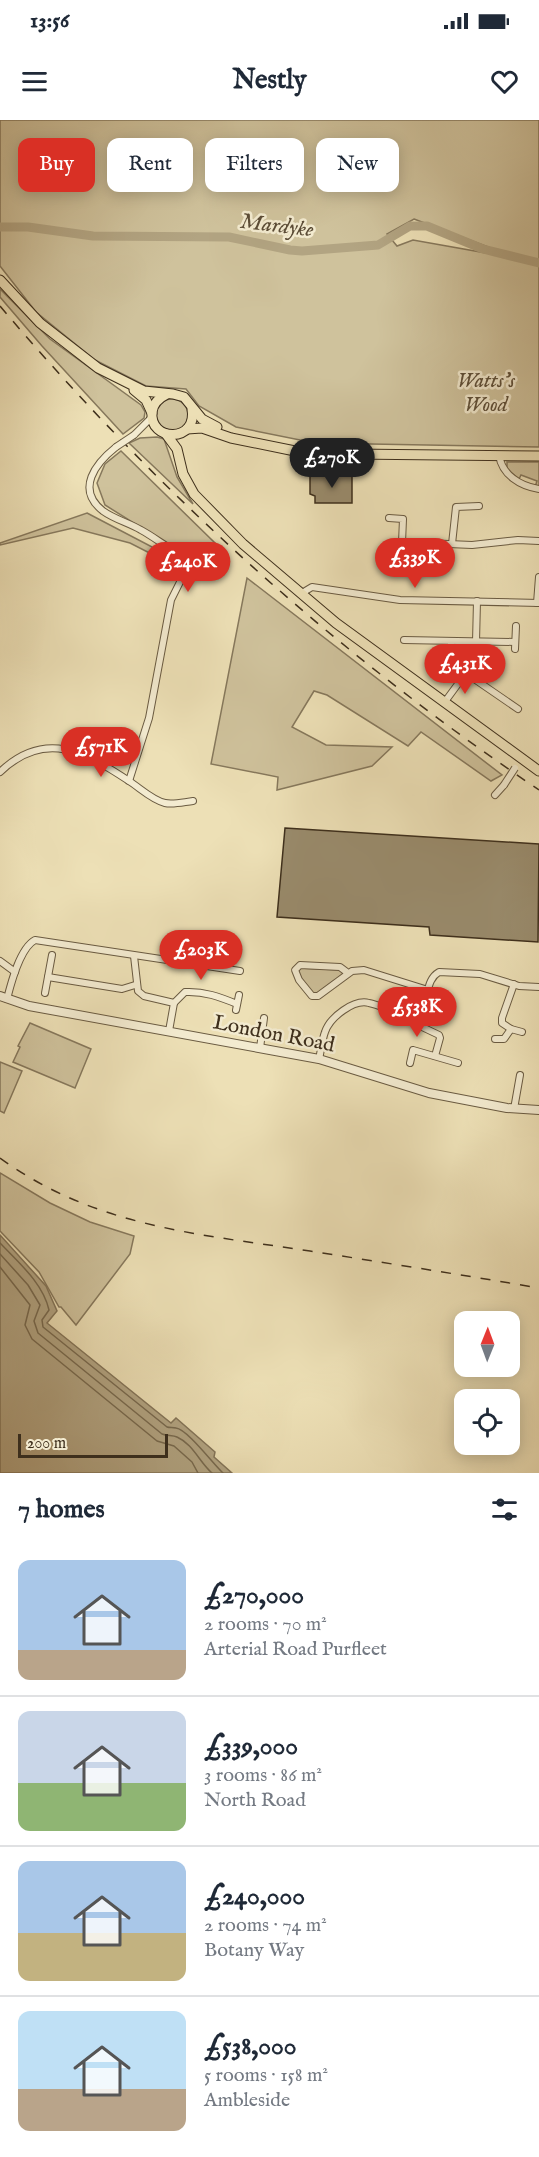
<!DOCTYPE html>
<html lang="en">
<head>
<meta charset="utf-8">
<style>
	:root { --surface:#fff; --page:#f2f2f3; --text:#1f2937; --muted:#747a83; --line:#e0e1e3; --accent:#d93025 }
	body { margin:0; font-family:"IM FELL English",serif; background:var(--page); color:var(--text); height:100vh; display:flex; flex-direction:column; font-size:22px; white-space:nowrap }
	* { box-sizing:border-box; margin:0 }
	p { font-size:20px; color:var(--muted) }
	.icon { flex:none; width:33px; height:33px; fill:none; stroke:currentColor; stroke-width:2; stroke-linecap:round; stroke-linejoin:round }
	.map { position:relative; height:1353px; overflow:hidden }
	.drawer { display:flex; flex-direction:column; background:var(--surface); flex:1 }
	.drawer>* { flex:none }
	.top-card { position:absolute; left:18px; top:18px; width:504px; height:54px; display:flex; gap:12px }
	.needle { width:39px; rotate:1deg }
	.fabs { position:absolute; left:454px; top:1191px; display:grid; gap:12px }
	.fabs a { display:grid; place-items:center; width:66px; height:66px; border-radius:12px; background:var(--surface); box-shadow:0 3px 15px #0003; font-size:30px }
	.scale { position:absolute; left:18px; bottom:15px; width:150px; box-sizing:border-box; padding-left:6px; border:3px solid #3e2f1c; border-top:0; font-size:16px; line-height:21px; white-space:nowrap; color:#3e2f1c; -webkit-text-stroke:4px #f3ebd0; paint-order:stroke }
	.price { position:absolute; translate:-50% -51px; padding:0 14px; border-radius:21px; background:var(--accent); color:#fff; font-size:20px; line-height:39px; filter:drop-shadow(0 2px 3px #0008) }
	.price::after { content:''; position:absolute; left:50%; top:36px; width:18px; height:14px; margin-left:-9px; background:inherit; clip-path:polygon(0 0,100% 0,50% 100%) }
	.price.on { background:#222; color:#fff }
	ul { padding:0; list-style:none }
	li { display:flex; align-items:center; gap:18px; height:150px; padding:0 18px }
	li+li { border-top:2px solid var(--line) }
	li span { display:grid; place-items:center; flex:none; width:168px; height:120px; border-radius:12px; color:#555 }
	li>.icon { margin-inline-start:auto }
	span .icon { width:72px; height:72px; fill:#fffc; stroke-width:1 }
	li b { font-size:26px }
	h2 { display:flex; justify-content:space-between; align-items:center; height:72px; padding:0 18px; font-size:26px }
	.chip { padding:0 21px; border-radius:12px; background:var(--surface); box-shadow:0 3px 15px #0003; font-size:21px; line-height:54px }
	.chip.on { background:var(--accent); color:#fff }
	.status { display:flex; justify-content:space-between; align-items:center; height:42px; padding:0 30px; background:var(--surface); direction:ltr }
	.status svg { height:16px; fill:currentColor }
	header { display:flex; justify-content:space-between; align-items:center; height:78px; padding:0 18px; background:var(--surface); font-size:27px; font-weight:800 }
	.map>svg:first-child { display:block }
	.green { fill:#cfc29c; stroke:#86785c; stroke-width:1.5; fill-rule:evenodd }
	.water { fill:#b2a482; stroke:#847559; stroke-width:1.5 }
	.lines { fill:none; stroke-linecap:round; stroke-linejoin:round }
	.shore { stroke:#786a4f; stroke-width:1.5 }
	.river { stroke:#b2a482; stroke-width:9 }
	.building { fill:#998b6c; stroke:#3e2f1c; stroke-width:1.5 }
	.minor-casing { stroke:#6a5b42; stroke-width:8 }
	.tertiary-casing { stroke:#6a5b42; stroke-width:10 }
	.primary-casing { stroke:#3e2f1c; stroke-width:11 }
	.minor { stroke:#f3ebd0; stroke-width:6 }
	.tertiary { stroke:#f3ebd0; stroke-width:8 }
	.primary { stroke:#ede0b6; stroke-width:9 }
	.rail { stroke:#3e2f1c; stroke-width:1.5; stroke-dasharray:10 10; stroke-linecap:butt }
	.minor-bridge-casing { stroke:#6a5b42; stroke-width:8; stroke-linecap:butt }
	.minor-bridge { stroke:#f3ebd0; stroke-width:6 }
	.labels { text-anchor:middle; stroke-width:5; stroke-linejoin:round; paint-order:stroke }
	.park-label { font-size:21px; font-style:italic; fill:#5b4c36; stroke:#f3ebd0 }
	.street-label { font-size:21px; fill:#3e2f1c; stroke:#f3ebd0 }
	.water-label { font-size:22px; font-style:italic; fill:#5b4c36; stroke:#f3ebd0 }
</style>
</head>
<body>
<div class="status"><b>13:56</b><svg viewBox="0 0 49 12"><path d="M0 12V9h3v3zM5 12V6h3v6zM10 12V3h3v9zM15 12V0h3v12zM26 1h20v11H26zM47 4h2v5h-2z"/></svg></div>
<header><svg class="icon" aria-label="menu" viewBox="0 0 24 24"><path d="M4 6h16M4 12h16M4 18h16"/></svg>Nestly<svg class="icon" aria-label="heart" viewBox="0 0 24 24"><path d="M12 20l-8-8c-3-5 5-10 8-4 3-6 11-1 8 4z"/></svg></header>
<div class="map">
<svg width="539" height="1353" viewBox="0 0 539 1353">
	<rect width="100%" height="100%" fill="#ede0b6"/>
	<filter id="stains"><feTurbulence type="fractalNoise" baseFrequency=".00333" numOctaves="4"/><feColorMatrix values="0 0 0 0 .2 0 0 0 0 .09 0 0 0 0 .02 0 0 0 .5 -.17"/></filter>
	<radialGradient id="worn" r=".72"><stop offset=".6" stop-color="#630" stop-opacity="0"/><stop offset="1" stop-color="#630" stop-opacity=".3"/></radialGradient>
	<g class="green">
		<path d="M0 0H539V327L315 323 236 307 199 286 186 269 146 266 95 240 36 192 0 146ZM414 99 491 128 492 134 413 120 397 126 387 114Z"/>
		<polygon points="0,169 50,219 141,285 145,292 144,298 123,314 42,226 0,177"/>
		<circle cx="172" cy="295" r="16"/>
		<polygon points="157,317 164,319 177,357 193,384 129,323 140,318"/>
		<polygon points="121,331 216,424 214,429 196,451 190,438 105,385 97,363 105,344"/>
		<polygon points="507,342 539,342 539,368 535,367 537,361 521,355 519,359 507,349"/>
		<polygon points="87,393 177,440 179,448 130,423 73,408 0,425 0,423"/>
		<polygon points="247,458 502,655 491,661 421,612 408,626 327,575 314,571 292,607 326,625 392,627 372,646 277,670 278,657 211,644"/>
		<polygon points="299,848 342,850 343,854 316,874 313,874 298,854"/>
		<polygon points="30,903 91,929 75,968 13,942 20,927 18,926"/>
		<polygon points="0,942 22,951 4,993 0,991"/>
		<polygon points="0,1053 50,1083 90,1102 134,1116 130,1134 76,1205 61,1187 59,1187 39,1152 0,1111"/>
	</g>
	<polygon class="water" points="0,1115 46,1166 57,1191 47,1203 171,1303 176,1298 215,1332 214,1337 232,1353 0,1353"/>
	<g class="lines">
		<g class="shore">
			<path d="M0 1123C18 1142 43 1163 49 1190L42 1200 43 1207 167 1307C170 1308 173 1307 176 1308 187 1309 214 1345 223 1353"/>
			<path d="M0 1134 28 1165 40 1185 34 1201 38 1213 162 1314C167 1316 173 1315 177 1317 193 1324 200 1343 212 1353"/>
			<polyline points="0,1147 30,1185 25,1205 32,1219 157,1321 174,1326 192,1342 198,1353"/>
		</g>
		<polyline class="river" points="0,107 28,107 93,116 229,117 290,130 302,131 378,125 410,106 427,106 483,129 539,143"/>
	</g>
	<g class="building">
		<polygon points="313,355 352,355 352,383 315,383 315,376 310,374 310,357"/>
		<polygon points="285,708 539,724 538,822 430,815 429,807 277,797"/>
	</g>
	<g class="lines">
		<g class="minor-casing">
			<g id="minor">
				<polyline points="134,315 152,297"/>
				<path d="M116 327C96 343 75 369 103 391 114 399 129 403 141 410 154 417 166 427 180 434L184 440 186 450 171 480 149 598 129 661"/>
				<path d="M499 335C502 355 520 366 539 369"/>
				<polyline points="389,398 403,399 401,446"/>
				<polyline points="402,422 472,425 518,420 539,421"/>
				<polyline points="452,424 456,387 479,386"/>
				<polyline points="385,445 409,446"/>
				<polyline points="302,473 312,467 400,480 539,483"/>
				<polyline points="537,483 539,457"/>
				<polyline points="404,520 515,522"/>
				<polyline points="451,521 451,536 454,545 518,589"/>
				<polyline points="476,522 477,481"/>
				<polyline points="515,529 516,506"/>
				<polyline points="444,583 466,553"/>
				<path d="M0 652C45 609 85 632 129 661 140 668 152 680 165 683 173 685 184 682 193 681"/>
				<polyline points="495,675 504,665"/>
				<polyline points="134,836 138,871 144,876 174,883 169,911"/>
				<polyline points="0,841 15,852"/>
				<polyline points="348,853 340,847 300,845 295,850 299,860 312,876 318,876 352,851 364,850 428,870"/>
				<polyline points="48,857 122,869 135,865"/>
				<polyline points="514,864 502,898 502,903 511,909 522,912"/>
				<polyline points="45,873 52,835"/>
				<path d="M7 879C11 863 20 828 35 820L240 851"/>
				<path d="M174 883 185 872C204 871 220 877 237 884"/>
				<polyline points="236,890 239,875"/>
				<path d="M414 894C431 886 423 861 439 852L480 854 519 866 539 867"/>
				<polyline points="414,894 420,906 439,915 440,918 435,936"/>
				<polyline points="495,919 504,919 511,909"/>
				<polyline points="260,928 264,898"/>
				<path d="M319 939C321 931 322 920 325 912 330 897 354 879 369 883 384 886 399 896 414 894"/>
				<polyline points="410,943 413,930 458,943"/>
				<polyline points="514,989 520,955"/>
			</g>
		</g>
		<g class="tertiary-casing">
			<polyline id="tertiary" points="0,876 29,886 319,939 429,973 507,988 539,990"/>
		</g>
		<g class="primary-casing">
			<g id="primary">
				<polyline points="0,160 40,203 98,248 144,271 173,274 184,277 202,299 217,307"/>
				<polyline points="134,270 146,280 152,293"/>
				<path d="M167 274C159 278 153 283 152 292 149 322 198 323 192 289"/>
				<polyline points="187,309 202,308 231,318 295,331 352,334 539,336"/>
				<polyline points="166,314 177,329 183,354 194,374 243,424 336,503 539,651"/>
			</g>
		</g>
		<use href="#minor" class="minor"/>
		<use href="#tertiary" class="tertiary"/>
		<use href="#primary" class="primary"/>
		<g class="rail">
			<path d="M0 186C159 374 335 532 539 670"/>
			<path d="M0 1038C95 1107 198 1114 310 1131 386 1143 463 1155 539 1168"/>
		</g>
		<g class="minor-bridge-casing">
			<g id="minor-bridge">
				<polyline points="116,327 134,315"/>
				<polyline points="504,665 515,648"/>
			</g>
		</g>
		<use href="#minor-bridge" class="minor-bridge"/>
	</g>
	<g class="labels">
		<g class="park-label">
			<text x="486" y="267">Watts's<tspan x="486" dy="24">Wood</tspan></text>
		</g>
		<g class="street-label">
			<text transform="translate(274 913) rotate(11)" y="7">London Road</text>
		</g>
		<g class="water-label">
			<text transform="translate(277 104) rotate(7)" y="8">Mardyke</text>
		</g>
	</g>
	<rect width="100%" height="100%" filter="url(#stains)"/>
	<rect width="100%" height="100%" fill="url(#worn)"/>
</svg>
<div class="fabs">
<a><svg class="needle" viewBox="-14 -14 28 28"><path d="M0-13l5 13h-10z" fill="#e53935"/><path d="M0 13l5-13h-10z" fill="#747a83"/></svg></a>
<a><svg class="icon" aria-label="locate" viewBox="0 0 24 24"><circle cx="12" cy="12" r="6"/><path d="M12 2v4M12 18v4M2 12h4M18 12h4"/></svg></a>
</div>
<div class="scale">200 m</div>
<b class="price on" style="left:332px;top:369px">£270K</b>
<b class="price" style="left:415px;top:469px">£339K</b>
<b class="price" style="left:188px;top:473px">£240K</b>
<b class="price" style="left:465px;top:575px">£431K</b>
<b class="price" style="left:101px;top:658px">£571K</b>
<b class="price" style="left:201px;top:861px">£203K</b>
<b class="price" style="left:417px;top:918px">£538K</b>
<div class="top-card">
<a class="chip on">Buy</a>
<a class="chip">Rent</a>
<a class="chip">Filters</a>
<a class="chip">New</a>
</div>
</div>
<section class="drawer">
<h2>7 homes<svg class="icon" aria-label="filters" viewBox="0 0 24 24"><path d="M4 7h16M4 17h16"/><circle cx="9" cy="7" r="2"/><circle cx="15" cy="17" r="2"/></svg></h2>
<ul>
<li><span style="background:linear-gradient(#a9c7e8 75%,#b9a48a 0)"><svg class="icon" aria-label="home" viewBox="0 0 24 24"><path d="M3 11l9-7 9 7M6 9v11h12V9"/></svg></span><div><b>£270,000</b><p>2 rooms · 70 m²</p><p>Arterial Road Purfleet</p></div></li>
<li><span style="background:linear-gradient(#c9d6e8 60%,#8fb573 0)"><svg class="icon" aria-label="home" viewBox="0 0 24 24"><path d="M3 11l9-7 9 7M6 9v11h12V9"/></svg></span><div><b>£339,000</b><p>3 rooms · 86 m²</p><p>North Road</p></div></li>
<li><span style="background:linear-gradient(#a9c7e8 60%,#c2b280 0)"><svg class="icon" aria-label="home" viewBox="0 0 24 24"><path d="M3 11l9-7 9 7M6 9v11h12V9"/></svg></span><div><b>£240,000</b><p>2 rooms · 74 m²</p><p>Botany Way</p></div></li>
<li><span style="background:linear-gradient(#bfe0f5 65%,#b9a48a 0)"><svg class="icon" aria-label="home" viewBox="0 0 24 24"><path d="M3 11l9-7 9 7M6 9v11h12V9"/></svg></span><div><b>£538,000</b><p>5 rooms · 158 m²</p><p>Ambleside</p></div></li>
</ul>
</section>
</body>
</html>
